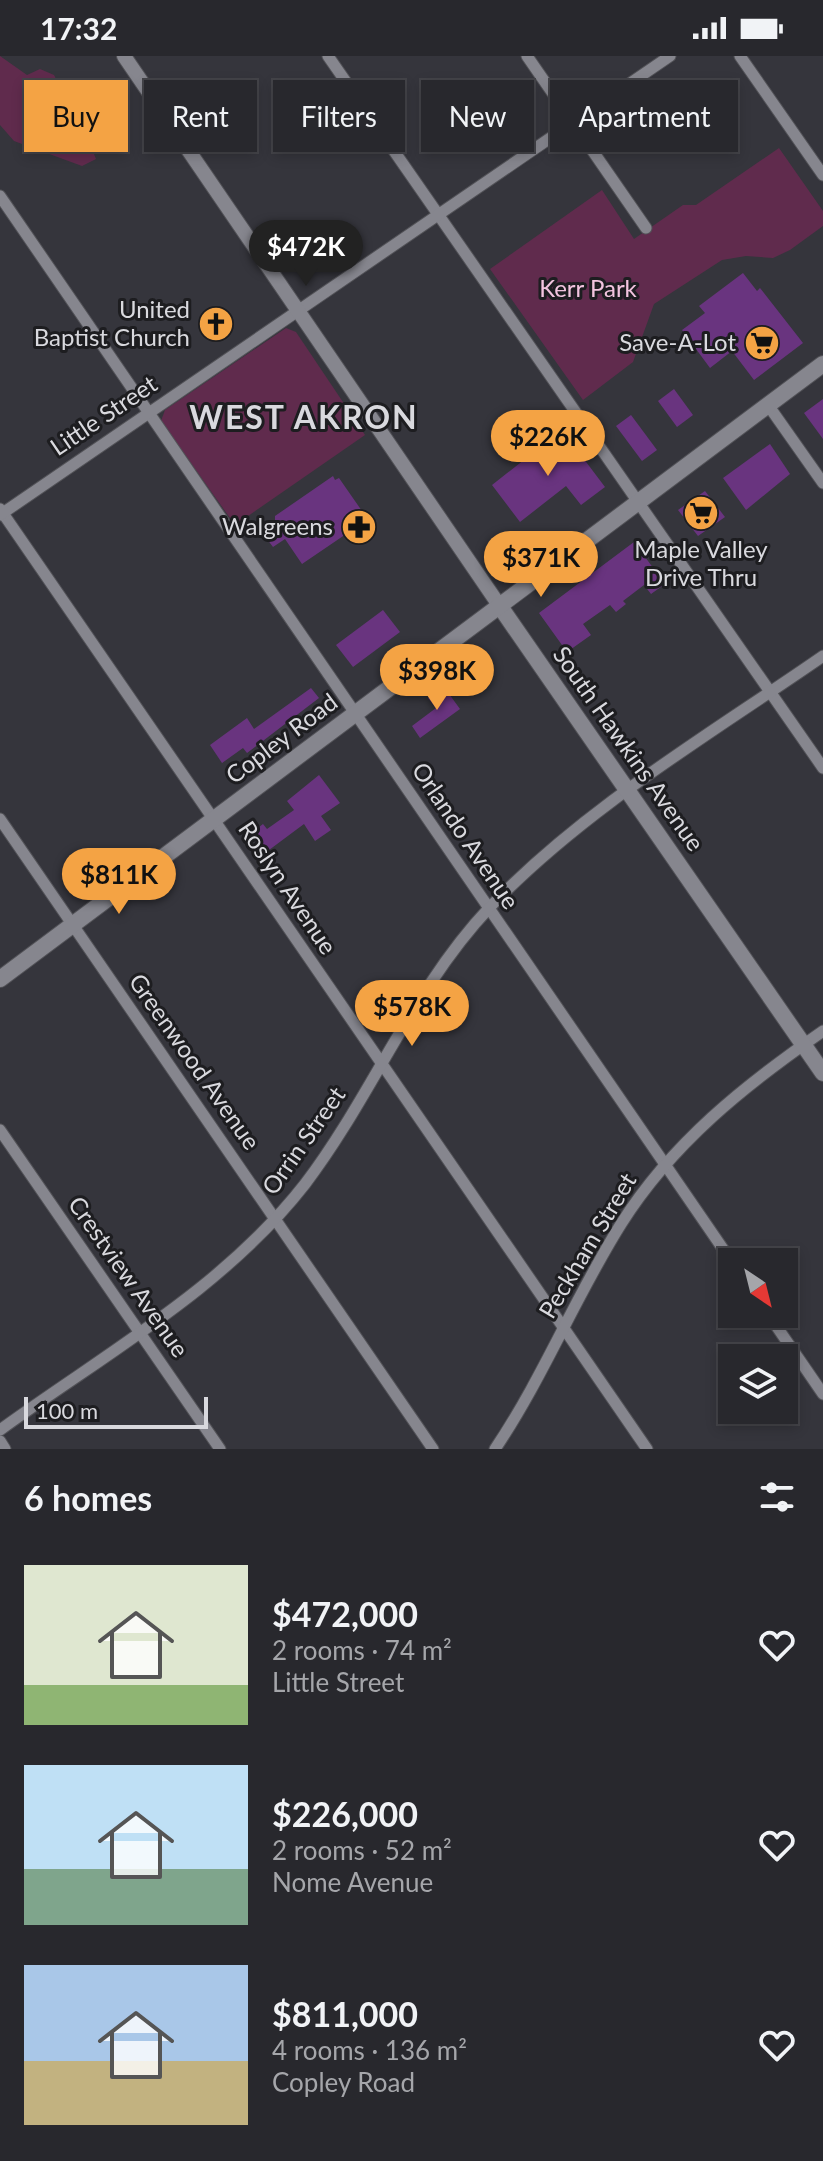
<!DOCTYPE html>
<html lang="en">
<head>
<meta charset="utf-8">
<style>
	:root { --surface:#28282d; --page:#303035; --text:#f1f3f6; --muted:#a5a6aa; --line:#444449; --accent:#f4a344 }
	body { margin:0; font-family:Lato,sans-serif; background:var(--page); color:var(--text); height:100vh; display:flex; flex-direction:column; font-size:30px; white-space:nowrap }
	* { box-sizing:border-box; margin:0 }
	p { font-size:26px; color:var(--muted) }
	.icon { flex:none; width:44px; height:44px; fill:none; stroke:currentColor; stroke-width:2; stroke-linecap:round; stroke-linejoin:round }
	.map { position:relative; height:1393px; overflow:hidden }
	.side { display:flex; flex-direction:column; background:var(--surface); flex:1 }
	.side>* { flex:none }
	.banner { position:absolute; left:24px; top:24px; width:776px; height:72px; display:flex; gap:16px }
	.needle { width:52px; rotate:145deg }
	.fabs { position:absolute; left:718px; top:1192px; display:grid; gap:16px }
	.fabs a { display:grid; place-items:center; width:80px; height:80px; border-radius:0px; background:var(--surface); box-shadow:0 4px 12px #0003,0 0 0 2px var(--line); font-size:40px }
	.scale { position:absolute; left:24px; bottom:20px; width:184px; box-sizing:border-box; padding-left:8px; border:4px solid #d9d9de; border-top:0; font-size:22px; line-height:28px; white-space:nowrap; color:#d9d9de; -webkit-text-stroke:6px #1d1d20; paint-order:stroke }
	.price { position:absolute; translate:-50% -68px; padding:0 18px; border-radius:28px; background:var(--accent); color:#111; font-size:26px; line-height:52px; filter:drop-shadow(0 2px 4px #0008) }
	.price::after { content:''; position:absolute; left:50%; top:48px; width:24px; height:18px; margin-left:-12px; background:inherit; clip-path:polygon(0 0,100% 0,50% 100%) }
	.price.active { background:#222; color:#fff }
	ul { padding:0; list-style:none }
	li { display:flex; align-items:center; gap:24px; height:200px; padding:0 24px }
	li span { display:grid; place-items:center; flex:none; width:224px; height:160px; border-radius:0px; color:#555 }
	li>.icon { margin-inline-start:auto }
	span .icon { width:96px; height:96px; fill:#fffc; stroke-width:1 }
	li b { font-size:34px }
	h2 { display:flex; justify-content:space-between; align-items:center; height:96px; padding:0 24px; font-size:34px }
	.tag { padding:0 28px; border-radius:0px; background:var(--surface); box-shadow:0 4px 12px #0003,0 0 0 2px var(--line); font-size:28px; line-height:72px }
	.tag.active { background:var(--accent); color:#111 }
	.status { display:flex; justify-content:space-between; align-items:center; height:56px; padding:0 40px; background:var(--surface); direction:ltr }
	.status svg { height:22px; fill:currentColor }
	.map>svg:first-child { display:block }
	.green { fill:#602b4d }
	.building { fill:#69347f }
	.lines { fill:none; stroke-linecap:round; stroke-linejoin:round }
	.minor-casing { stroke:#525257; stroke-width:13 }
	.tertiary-casing { stroke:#525257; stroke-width:16 }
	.secondary-casing { stroke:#525257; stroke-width:18 }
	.minor { stroke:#86868e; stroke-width:11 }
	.tertiary { stroke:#86868e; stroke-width:14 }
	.secondary { stroke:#86868e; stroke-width:16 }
	.labels { text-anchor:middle; stroke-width:6; stroke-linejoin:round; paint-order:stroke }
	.park-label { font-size:24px; fill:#f3c4df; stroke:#1d1d20 }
	.poi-label { font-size:24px; fill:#d9d9de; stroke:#1d1d20; text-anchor:end }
	.street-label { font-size:24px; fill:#d9d9de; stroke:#1d1d20 }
	.district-label { font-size:32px; font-weight:bold; letter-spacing:2px; fill:#d9d9de; stroke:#1d1d20 }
</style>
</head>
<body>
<div class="status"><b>17:32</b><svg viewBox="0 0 49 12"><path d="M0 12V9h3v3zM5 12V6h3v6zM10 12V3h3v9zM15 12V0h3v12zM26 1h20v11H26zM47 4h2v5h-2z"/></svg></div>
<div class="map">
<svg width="823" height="1393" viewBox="0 0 823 1393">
	<rect width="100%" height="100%" fill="#35353c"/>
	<g class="green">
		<path d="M0 0 27 19 40 13 54 19C68 48 85 73 96 103L82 110 14 85 0 69Z"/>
		<polygon points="779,92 823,155 823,170 790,194 773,202 746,200 722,204 654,248 633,306 583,344 490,213 602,134 634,183 683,149 696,149"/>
		<polygon points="286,272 296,276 365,379 235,469 161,365 165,354"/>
	</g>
	<g class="building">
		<polygon points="743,217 757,235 760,232 803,287 754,324 732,295 710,312 682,274 705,257 699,250"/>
		<polygon points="674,333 693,359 677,371 658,345"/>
		<polygon points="823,343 823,383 804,357"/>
		<polygon points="631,359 657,394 642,405 616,370"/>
		<polygon points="562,374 605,431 581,449 566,430 520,466 492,429"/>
		<polygon points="770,388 790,418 746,454 723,422"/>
		<polygon points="333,420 335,424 339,422 371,468 355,479 352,474 302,508 285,483 273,491 264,479 275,472 275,460"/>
		<polygon points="705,435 725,461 698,480 678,454"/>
		<polygon points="634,486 665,528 651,538 644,529 623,545 626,548 616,556 610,549 583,568 591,579 567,596 539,557"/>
		<polygon points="383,554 400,576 353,611 336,589"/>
		<polygon points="482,610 492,623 474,636 465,623"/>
		<polygon points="444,631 460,653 420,682 412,670 436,652 428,642"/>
		<polygon points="311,632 319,642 247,697 243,692 222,707 210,689 247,662 254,673"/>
		<polygon points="319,719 340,747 321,760 331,774 315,785 304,768 265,797 250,778 263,768 267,773 294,754 287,745"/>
	</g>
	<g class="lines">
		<g class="minor-casing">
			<g id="minor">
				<polyline points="328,0 823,712"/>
				<polyline points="527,0 646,172"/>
				<polyline points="740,0 823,119"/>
				<polyline points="0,140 732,1206"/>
				<polyline points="768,349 823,427"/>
				<polyline points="0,453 647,1393"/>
				<polyline points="0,459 670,0"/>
				<polyline points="0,763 433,1393"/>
				<polyline points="0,1074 220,1393"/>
				<polyline points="768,1258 823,1338"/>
				<path d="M0 1374C106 1297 223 1233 305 1128 372 1040 413 932 490 851 586 751 709 679 823 600"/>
				<polyline points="0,1385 5,1393"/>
				<path d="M495 1393C543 1322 575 1241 621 1168 672 1087 745 1029 823 975"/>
			</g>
		</g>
		<g class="tertiary-casing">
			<polyline id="tertiary" points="124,0 499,549"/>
		</g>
		<g class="secondary-casing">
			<g id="secondary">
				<polyline points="499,549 823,1017"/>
				<polyline points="0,923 823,308"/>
			</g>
		</g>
		<use href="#minor" class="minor"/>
		<use href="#tertiary" class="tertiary"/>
		<use href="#secondary" class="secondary"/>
	</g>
	<defs>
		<g id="church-disc" transform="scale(1.8)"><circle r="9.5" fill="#f4a344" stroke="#1d1d20"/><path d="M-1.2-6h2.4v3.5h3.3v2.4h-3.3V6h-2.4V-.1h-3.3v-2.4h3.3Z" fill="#111"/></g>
		<g id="supermarket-disc" transform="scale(1.8)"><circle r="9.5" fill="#f4a344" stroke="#1d1d20"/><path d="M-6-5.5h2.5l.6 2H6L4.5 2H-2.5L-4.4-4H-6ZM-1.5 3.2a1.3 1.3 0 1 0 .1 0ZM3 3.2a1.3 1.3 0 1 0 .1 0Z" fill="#111"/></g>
		<g id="pharmacy-disc" transform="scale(1.8)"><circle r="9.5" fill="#f4a344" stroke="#1d1d20"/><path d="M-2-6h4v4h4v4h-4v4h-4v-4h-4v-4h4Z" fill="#111"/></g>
	</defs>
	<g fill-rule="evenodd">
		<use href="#church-disc" x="216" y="268"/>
		<use href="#supermarket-disc" x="762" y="287"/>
		<use href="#supermarket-disc" x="701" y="457"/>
		<use href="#pharmacy-disc" x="359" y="471"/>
	</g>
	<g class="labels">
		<g class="park-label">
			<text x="588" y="241">Kerr Park</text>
		</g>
		<g class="poi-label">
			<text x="190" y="262">United<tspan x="190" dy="28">Baptist Church</tspan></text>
			<text x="736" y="295">Save-A-Lot</text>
			<text x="333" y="479">Walgreens</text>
			<text x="701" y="502" text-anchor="middle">Maple Valley<tspan x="701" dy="28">Drive Thru</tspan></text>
		</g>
		<g class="street-label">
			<text transform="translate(104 360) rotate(-34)" y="8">Little Street</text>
			<text transform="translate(282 683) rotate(-37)" y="8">Copley Road</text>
			<text transform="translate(628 693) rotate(55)" y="8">South Hawkins Avenue</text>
			<text transform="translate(465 780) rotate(56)" y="8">Orlando Avenue</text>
			<text transform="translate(287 832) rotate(56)" y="8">Roslyn Avenue</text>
			<text transform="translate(194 1006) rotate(55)" y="8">Greenwood Avenue</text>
			<text transform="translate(304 1085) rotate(-55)" y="8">Orrin Street</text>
			<text transform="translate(588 1190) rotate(-59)" y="8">Peckham Street</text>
			<text transform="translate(128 1221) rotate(55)" y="8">Crestview Avenue</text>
		</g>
		<g class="district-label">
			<text x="304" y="373">WEST AKRON</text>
		</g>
	</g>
</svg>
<div class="fabs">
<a><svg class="needle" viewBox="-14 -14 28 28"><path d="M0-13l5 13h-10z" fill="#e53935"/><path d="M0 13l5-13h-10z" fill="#a5a6aa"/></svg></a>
<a><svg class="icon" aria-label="layers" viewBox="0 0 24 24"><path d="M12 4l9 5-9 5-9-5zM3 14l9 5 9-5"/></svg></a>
</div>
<div class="scale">100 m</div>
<b class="price active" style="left:306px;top:232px">$472K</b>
<b class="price" style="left:548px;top:422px">$226K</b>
<b class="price" style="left:541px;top:543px">$371K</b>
<b class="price" style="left:437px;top:656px">$398K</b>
<b class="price" style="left:119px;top:860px">$811K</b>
<b class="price" style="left:412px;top:992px">$578K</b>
<div class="banner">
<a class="tag active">Buy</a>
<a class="tag">Rent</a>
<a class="tag">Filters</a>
<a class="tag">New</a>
<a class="tag">Apartment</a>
</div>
</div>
<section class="side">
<h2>6 homes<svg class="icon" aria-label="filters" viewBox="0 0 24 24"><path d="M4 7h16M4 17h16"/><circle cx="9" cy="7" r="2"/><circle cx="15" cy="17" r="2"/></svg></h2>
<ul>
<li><span style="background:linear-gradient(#dfe7d0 75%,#8fb573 0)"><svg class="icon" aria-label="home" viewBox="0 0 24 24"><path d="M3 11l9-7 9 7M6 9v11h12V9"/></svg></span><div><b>$472,000</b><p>2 rooms · 74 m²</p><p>Little Street</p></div><svg class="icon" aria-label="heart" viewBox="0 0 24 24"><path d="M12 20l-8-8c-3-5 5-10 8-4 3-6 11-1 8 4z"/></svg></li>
<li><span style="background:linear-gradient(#bfe0f5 65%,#7fa58c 0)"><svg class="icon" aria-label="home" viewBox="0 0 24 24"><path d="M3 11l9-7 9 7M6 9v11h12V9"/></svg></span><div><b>$226,000</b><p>2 rooms · 52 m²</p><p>Nome Avenue</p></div><svg class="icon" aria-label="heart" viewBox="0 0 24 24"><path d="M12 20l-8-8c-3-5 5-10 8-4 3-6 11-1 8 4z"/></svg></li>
<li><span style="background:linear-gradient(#a9c7e8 60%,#c2b280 0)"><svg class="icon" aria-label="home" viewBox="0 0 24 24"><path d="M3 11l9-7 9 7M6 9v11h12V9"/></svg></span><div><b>$811,000</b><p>4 rooms · 136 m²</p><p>Copley Road</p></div><svg class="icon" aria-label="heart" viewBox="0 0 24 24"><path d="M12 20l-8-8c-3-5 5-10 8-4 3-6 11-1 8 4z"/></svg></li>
</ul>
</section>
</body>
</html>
